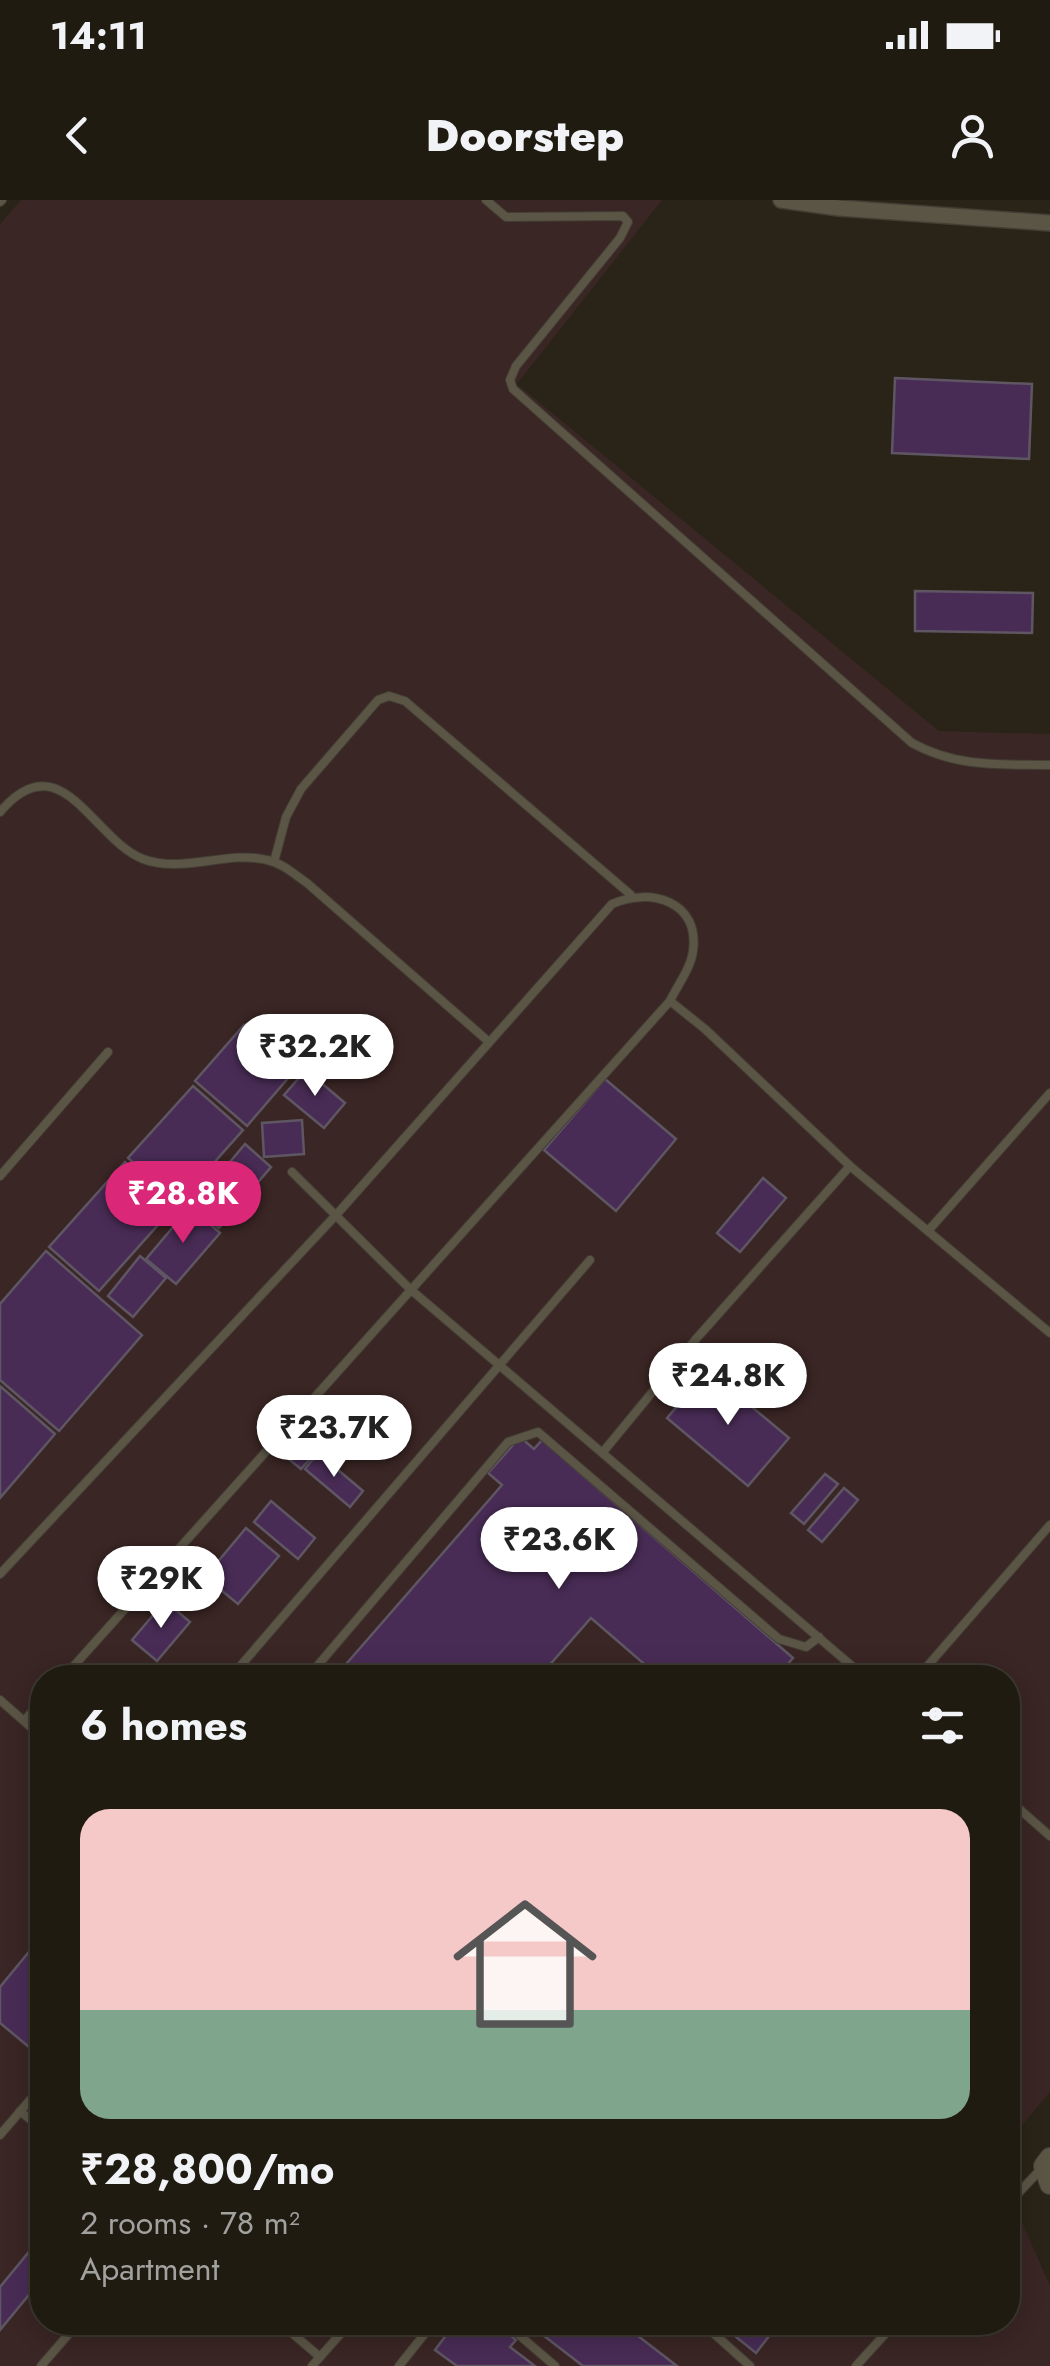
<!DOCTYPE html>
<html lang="en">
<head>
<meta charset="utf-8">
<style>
	:root { --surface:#1f1b11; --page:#27241a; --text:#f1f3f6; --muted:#a1a19f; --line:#3c3931; --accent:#db2777 }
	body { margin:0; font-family:Jost,sans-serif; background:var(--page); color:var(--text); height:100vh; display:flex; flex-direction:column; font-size:38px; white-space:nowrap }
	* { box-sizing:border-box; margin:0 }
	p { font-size:32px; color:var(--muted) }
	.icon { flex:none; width:55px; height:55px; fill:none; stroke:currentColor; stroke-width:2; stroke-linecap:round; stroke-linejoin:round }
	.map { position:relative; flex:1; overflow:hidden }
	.panel { position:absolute; left:30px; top:1465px; width:990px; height:670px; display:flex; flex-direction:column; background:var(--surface); border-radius:40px; box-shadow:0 5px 25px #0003,0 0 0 2px var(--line) }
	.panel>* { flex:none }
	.price { position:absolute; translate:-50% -85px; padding:0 22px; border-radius:35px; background:#fff; color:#222; font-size:32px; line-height:65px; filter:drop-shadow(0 2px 5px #0008) }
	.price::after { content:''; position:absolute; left:50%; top:60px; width:30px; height:22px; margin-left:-15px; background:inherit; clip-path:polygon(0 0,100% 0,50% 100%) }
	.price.active { background:var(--accent); color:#fff }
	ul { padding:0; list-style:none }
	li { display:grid; align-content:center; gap:20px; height:530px; padding:0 50px }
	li+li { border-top:2px solid var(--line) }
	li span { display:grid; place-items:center; height:310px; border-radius:30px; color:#555 }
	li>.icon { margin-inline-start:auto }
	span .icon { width:180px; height:180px; fill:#fffc; stroke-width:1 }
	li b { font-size:42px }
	h2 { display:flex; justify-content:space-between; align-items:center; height:120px; padding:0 50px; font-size:42px }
	.status { display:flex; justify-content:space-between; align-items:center; height:70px; padding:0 50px; background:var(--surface); direction:ltr }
	.status svg { height:28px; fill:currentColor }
	header { display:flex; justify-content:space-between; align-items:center; height:130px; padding:0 50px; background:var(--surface); font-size:45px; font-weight:800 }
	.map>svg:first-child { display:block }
	.industrial { fill:#3a2624 }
	.building { fill:#492c56; stroke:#5f5664; stroke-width:2.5 }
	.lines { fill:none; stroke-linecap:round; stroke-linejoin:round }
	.service-casing { stroke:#423e34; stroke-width:10 }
	.minor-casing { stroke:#423e34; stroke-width:18 }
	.tertiary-casing { stroke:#423e34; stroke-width:22 }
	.service { stroke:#5b5546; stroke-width:8 }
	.minor { stroke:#5b5546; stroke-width:15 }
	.tertiary { stroke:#5b5546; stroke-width:20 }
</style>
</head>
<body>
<div class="status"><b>14:11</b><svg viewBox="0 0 49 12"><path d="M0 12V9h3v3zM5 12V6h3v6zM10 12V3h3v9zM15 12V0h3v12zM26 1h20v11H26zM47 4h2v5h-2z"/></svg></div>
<header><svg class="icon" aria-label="back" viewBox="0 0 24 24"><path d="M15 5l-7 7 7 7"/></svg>Doorstep<svg class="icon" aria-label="person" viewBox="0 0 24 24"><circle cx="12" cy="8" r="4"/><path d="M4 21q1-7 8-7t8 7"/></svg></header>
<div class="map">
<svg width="1050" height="2166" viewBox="0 0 1050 2166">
	<rect width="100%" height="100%" fill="#292417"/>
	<polygon class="industrial" points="21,0 662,0 517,184 939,531 1050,534 1050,1892 1008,1942 1008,1478 42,1478 42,2122 1008,2122 1008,1990 1050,2086 1050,2166 0,2166 0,24"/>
	<g class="building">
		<polygon points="895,178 1032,184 1029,259 892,253"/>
		<polygon points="915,391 1033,393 1032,433 915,431"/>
		<polygon points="244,825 295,870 247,926 195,881"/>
		<polygon points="306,870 345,903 324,928 284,895"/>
		<polygon points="605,879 676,939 616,1011 544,950"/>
		<polygon points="193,886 243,930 178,1003 128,958"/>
		<polygon points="302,920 304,954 264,957 262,923"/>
		<polygon points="245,944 271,967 219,1028 193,1006"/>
		<polygon points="125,962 174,1007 99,1091 49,1047"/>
		<polygon points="763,978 786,998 740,1052 717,1033"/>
		<polygon points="190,1007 220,1033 176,1084 146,1059"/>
		<polygon points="46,1051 142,1135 59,1231 0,1180 0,1104"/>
		<polygon points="140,1056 166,1078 133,1117 108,1096"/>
		<polygon points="708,1170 789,1238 748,1286 667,1218"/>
		<polygon points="0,1186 55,1234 0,1298"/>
		<polygon points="520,1237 534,1249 542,1240 793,1458 776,1478 655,1478 657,1475 591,1418 547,1468 558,1478 334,1478 502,1285 488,1273"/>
		<polygon points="305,1243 316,1252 301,1269 290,1260"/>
		<polygon points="318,1253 363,1291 350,1307 305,1269"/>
		<polygon points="825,1274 838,1284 804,1324 791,1313"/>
		<polygon points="844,1288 858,1300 822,1342 808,1330"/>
		<polygon points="271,1301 315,1338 298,1359 254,1322"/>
		<polygon points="246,1328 279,1356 238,1404 205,1377"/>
		<polygon points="165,1401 190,1422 157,1461 132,1440"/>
		<polygon points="42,1736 42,1844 35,1852 0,1823 0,1787"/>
		<polygon points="42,2036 42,2079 0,2130 0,2087"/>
		<polygon points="456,2122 493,2122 516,2140 510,2147 535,2166 457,2166 435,2150"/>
		<polygon points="526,2122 620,2122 677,2166 583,2166"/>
		<polygon points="738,2122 780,2122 756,2153 730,2132"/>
	</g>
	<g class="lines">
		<g class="service-casing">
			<g id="service">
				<path d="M486 0 506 17 623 16 628 22 620 38 516 166 510 180 513 189 912 543C958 568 999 564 1050 565"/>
				<polyline points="0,2 2,0"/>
				<path d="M0 612C61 540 92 639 143 659 182 674 228 650 267 660 282 663 294 674 307 683L489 842"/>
				<polyline points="274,662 286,617 301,589 378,500 389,496 405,501 631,695"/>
				<polyline points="292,972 410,1089 866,1478"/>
				<polyline points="0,976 108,852"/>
				<polyline points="928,1031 1050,893"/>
				<polyline points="603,1252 696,1139 850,966"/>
				<path d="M0 1374 337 1014 612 704C650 687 700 701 693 751 691 768 677 786 670 801"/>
				<polyline points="63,1478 670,801 705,829 850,966 1050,1133"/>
				<polyline points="230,1478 590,1060"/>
				<polyline points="307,1478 508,1242 538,1232 779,1439 806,1447 819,1437"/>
				<polyline points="917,1478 1050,1325"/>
				<polyline points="0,1500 42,1537"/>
				<polyline points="25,1520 42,1500"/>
				<polyline points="1008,1599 1050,1636"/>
				<polyline points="20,1911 42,1929"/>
				<polyline points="0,1935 42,1886"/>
				<polyline points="1008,2004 1041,1969"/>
				<polyline points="279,2122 320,2157"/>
				<polyline points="504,2122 555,2166"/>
				<polyline points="701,2122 750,2166"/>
				<polyline points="41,2166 79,2122"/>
				<polyline points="312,2166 351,2122"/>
				<polyline points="399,2166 434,2122"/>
				<polyline points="856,2166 896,2122"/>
			</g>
		</g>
		<g class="minor-casing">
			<polyline id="minor" points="781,0 839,8 1050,23"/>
		</g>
		<g class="tertiary-casing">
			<polyline id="tertiary" points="1050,1958 1044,1966 1050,1984"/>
		</g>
		<use href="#service" class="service"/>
		<use href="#minor" class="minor"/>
		<use href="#tertiary" class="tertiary"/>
	</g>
</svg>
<b class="price" style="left:315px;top:899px">₹32.2K</b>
<b class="price active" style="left:183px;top:1046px">₹28.8K</b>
<b class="price" style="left:728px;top:1228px">₹24.8K</b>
<b class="price" style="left:334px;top:1280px">₹23.7K</b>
<b class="price" style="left:559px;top:1392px">₹23.6K</b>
<b class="price" style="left:161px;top:1431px">₹29K</b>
<section class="panel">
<h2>6 homes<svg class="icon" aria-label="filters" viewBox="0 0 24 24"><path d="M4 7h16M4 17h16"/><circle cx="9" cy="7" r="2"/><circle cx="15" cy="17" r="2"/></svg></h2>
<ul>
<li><span style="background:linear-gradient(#f6c9c9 65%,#7fa58c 0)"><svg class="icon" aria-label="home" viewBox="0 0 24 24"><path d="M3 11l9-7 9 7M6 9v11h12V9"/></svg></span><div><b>₹28,800/mo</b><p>2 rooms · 78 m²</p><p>Apartment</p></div></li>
</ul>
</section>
</div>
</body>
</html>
